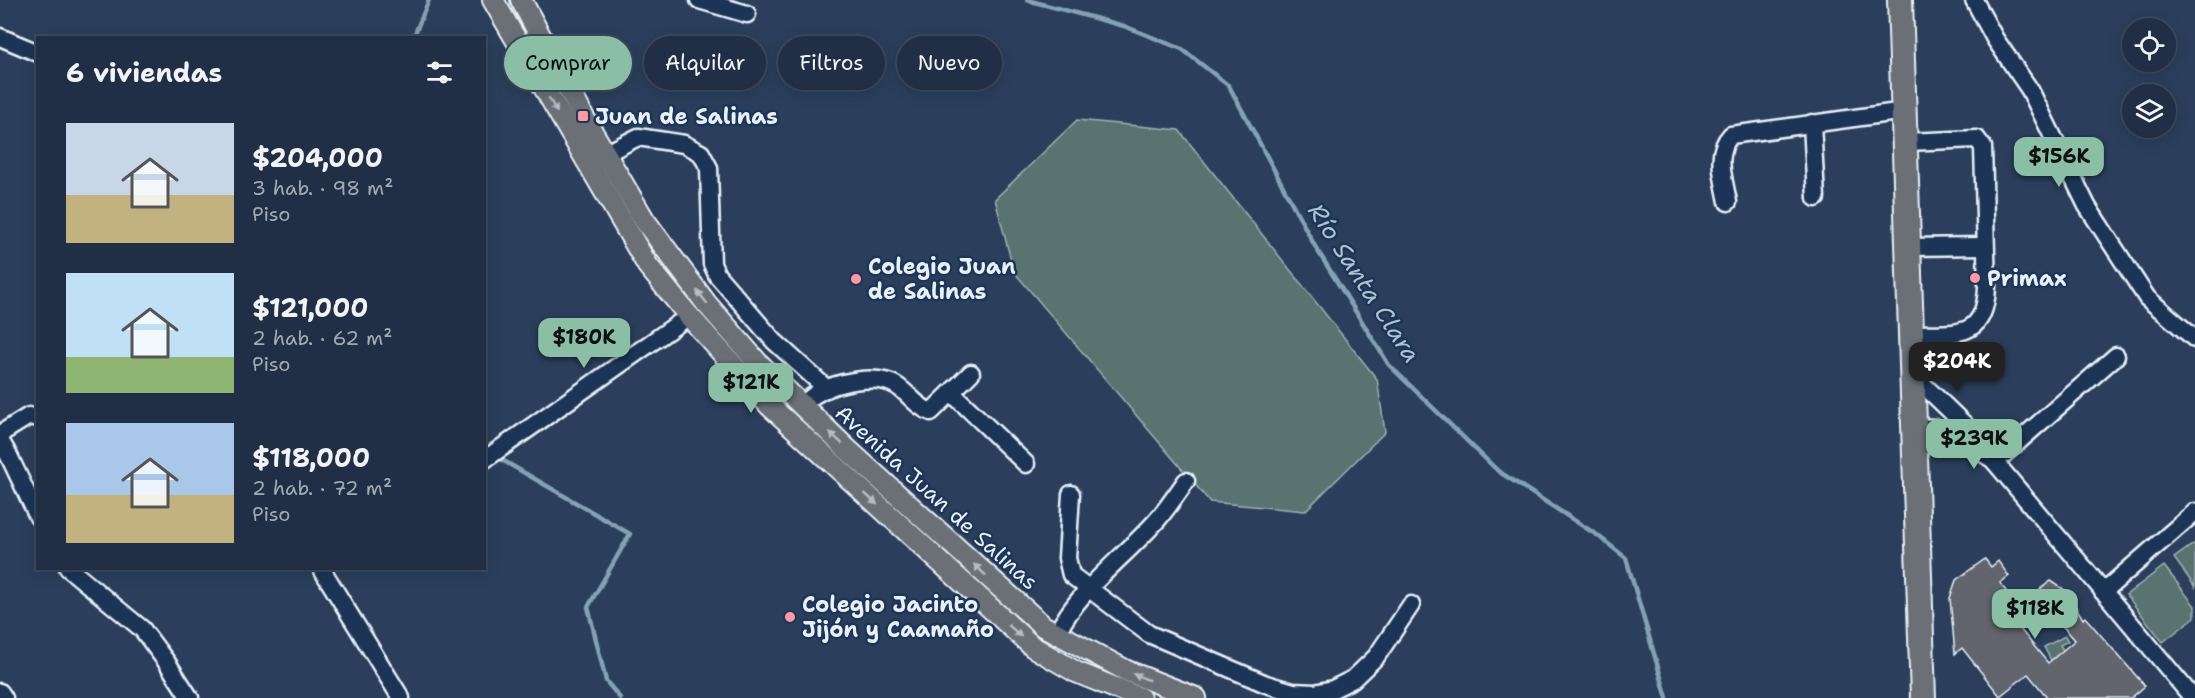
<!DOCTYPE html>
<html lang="es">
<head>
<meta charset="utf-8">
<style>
	:root { --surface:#202f45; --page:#2d3b50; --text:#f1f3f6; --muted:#a2a9b3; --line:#3d4a5e; --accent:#8abfa5 }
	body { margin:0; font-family:"Shantell Sans",sans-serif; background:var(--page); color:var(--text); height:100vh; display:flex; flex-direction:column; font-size:22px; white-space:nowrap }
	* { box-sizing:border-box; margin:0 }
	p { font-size:20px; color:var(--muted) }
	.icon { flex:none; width:33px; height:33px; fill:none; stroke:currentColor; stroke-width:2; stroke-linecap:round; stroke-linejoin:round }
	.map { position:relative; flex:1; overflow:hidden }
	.drawer { position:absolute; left:36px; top:36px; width:450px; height:534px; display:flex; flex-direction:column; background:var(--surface); border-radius:0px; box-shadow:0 3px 15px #0003,0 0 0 2px var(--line) }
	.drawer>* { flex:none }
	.banner { position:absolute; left:504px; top:36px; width:570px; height:54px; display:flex; gap:12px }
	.controls { position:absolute; left:2122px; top:18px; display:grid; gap:12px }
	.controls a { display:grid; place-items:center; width:54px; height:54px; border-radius:50%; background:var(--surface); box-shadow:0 3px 15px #0003,0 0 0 2px var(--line); font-size:30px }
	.price { position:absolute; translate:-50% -51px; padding:0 14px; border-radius:12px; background:var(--accent); color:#111; font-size:20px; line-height:39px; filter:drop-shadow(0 2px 3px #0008) }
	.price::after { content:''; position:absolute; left:50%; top:36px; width:18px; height:14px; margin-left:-9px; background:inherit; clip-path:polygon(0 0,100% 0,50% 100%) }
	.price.active { background:#222; color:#fff }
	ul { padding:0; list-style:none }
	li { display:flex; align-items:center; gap:18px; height:150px; padding:0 30px }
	li span { display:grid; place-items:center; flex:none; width:168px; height:120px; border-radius:0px; color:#555 }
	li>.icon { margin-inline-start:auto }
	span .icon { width:72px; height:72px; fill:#fffc; stroke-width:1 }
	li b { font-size:26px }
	h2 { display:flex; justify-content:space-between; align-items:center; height:72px; padding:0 30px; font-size:26px }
	.tag { padding:0 21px; border-radius:27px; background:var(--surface); box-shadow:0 3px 15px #0003,0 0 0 2px var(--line); font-size:21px; line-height:54px }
	.tag.active { background:var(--accent); color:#111 }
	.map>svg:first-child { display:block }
	.green { fill:#597370; stroke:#a0b2b4; stroke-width:1.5 }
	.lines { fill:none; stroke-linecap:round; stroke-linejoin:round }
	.stream { stroke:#84a2b5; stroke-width:4.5 }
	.building { fill:#64656e; stroke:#e8f1f8; stroke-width:1.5; fill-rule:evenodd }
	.minor-casing { stroke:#e8f1f8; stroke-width:21 }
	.major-casing { stroke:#e8f1f8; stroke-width:24 }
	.highway-casing { stroke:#e8f1f8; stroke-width:28 }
	.minor { stroke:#1d3557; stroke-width:16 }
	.major { stroke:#6b6f75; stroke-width:20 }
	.highway { stroke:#6b6f75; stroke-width:24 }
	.oneway { fill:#b6bdc4 }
	.poi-dot { fill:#ff9aa2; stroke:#1d3557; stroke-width:2 }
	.labels { text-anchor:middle; stroke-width:5; stroke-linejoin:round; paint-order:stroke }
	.poi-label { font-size:22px; font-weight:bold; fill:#e8f1f8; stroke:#1d3557; text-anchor:start }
	.street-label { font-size:22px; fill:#e8f1f8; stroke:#1d3557 }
	.water-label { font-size:24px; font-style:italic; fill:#aec3d1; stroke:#1d3557 }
</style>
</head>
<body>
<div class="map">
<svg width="2195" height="698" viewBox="0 0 2195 698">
	<rect width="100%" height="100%" fill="#2b3f5c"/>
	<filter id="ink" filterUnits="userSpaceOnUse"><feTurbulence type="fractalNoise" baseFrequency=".0167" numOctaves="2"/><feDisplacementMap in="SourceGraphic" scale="12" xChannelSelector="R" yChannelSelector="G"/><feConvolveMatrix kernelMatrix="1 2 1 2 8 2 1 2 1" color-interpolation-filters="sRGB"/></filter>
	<g filter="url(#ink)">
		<g class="green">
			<polygon points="1077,120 1179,130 1377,379 1385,432 1305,511 1210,502 1014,272 995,199"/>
			<polygon points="2195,543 2195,587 2174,558"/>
			<polygon points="2164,566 2195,606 2195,617 2163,642 2126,595"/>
			<polygon points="2065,636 2068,641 2060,645 2065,653 2051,660 2044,647"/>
		</g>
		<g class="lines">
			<g class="stream">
				<polyline points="1027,0 1124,26 1182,49 1229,86 1316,248 1389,365 1498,471 1597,535 1626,558 1667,698"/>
				<polyline points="413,38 429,0"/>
				<polyline points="497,457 630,534 588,607 606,681 620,698"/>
			</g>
		</g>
		<path class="building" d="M1985 559 1991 567 1998 561 2009 576 2000 583 2019 609 2041 594 2040 589 2051 581 2071 594 2069 596 2083 619 2085 617 2145 686 2131 698H2048L2028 674 2000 696 1962 648 1955 654 1950 598 1956 580ZM2042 613 2053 626 2059 622 2075 640 2048 663 2020 629Z"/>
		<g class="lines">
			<g class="minor-casing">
				<g id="minor">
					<polyline points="699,0 747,14"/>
					<polyline points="1974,0 1995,39 2030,90 2087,206 2147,298 2195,339"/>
					<polyline points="0,37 38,53"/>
					<polyline points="1812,123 1816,198"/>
					<path d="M1906 142 1977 139 1983 147 1987 287C1985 342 1954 332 1911 334"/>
					<polyline points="605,154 638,137 684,144 701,153 709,168 712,264 717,275 774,341 827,389"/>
					<path d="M1728 202C1724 179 1714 153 1731 135L1905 111"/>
					<polyline points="1907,247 1985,246"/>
					<polyline points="1912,374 1990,449 1995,462 2193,698"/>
					<polyline points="952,393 1026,464"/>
					<path d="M802 407C806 402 811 397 816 394 835 382 877 373 897 386 909 394 918 408 931 412L971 373"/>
					<polyline points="1914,427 1935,428 1952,433 1995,461"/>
					<polyline points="0,434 29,416 38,418"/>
					<polyline points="0,440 9,456 38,517"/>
					<polyline points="484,460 689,316"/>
					<polyline points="1995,462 2116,356"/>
					<polyline points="1071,494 1067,558 1071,575 1149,634 1266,684 1293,692 1315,693 1333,689 1353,679 1376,657 1411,605"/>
					<polyline points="68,568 142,629 168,664 190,698"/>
					<polyline points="321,568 401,698"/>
					<polyline points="2103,592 2195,512"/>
					<path d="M1056 635C1079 588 1125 557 1158 519 1168 507 1177 494 1186 481"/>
					<polyline points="0,692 4,698"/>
				</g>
			</g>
			<g class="major-casing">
				<g id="major">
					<polyline points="493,0 648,266 689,316 770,406 1033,647 1076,672 1140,698"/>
					<polyline points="521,0 583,116 645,221 706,303 758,363 848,450 1043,626 1127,671 1196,698"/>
				</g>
			</g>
			<g class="highway-casing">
				<polyline id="highway" points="1900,0 1923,698"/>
			</g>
			<use href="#minor" class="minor"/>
			<use href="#major" class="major"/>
			<use href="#highway" class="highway"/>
		</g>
		<defs><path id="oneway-solid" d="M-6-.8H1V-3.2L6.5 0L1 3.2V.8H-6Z" transform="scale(1.5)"/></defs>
		<g class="oneway">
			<use href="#oneway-solid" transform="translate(553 105) rotate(60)"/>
			<use href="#oneway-solid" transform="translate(702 297) rotate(-128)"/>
			<use href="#oneway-solid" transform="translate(836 438) rotate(-137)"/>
			<use href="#oneway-solid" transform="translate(871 499) rotate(42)"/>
			<use href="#oneway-solid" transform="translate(980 570) rotate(-137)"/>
			<use href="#oneway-solid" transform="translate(1015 631) rotate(42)"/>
			<use href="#oneway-solid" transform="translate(1141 677) rotate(-158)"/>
		</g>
	</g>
	<g class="poi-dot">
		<rect x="577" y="110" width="12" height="12" rx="3"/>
		<circle cx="1975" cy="278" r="6"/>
		<circle cx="856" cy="279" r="6"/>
		<circle cx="790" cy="617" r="6"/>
	</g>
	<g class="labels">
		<g class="poi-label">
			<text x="595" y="124">Juan de Salinas</text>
			<text x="868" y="274">Colegio Juan<tspan x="868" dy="25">de Salinas</tspan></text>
			<text x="1987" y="286">Primax</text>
			<text x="802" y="612">Colegio Jacinto<tspan x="802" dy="25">Jijón y Caamaño</tspan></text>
		</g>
		<g class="street-label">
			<text transform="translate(937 497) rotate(42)" y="8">Avenida Juan de Salinas</text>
		</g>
		<g class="water-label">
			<text transform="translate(1364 283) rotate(57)" y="8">Río Santa Clara</text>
		</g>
	</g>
</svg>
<div class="controls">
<a><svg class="icon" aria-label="locate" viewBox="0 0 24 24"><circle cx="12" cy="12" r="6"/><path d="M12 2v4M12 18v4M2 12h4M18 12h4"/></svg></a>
<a><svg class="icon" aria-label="layers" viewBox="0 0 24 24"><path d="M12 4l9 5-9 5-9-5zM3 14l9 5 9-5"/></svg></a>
</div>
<b class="price" style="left:2059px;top:188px">$156K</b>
<b class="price" style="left:584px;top:369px">$180K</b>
<b class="price active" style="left:1957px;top:393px">$204K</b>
<b class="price" style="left:751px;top:414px">$121K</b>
<b class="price" style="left:1974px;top:470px">$239K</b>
<b class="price" style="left:2035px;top:640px">$118K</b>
<div class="banner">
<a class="tag active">Comprar</a>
<a class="tag">Alquilar</a>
<a class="tag">Filtros</a>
<a class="tag">Nuevo</a>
</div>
<section class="drawer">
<h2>6 viviendas<svg class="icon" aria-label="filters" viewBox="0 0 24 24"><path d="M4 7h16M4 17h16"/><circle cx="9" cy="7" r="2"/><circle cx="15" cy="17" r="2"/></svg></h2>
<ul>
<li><span style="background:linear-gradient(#c9d6e8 60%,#c2b280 0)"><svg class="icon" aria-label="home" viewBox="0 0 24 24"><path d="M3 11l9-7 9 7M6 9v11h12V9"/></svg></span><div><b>$204,000</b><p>3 hab. · 98 m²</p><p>Piso</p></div></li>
<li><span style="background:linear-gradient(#bfe0f5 70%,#8fb573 0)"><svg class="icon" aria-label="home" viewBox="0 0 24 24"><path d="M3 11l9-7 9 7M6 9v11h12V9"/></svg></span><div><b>$121,000</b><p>2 hab. · 62 m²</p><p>Piso</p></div></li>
<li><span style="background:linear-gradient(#a9c7e8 60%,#c2b280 0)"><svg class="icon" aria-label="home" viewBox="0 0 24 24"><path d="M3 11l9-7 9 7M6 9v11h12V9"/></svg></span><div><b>$118,000</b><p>2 hab. · 72 m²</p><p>Piso</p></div></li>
</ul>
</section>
</div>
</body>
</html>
